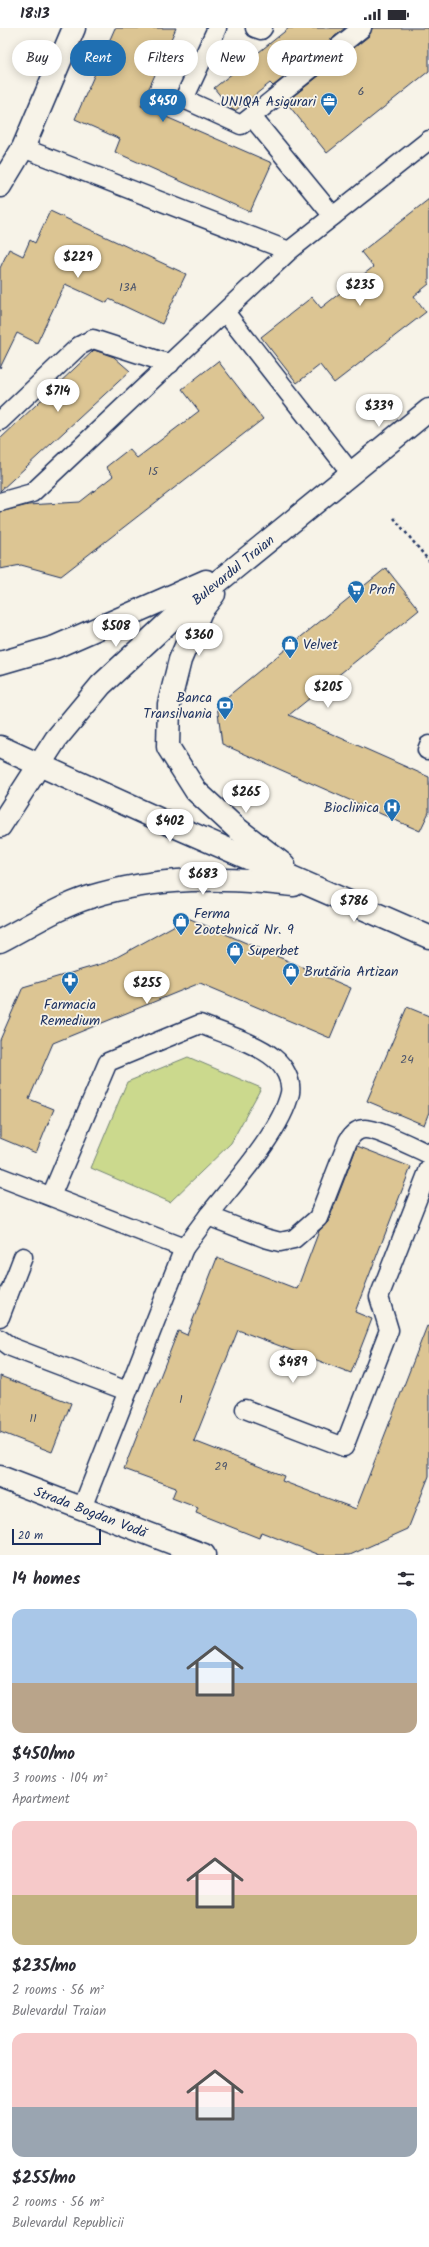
<!DOCTYPE html>
<html lang="en">
<head>
<meta charset="utf-8">
<style>
	:root { --surface:#fff; --page:#f7f7f7; --text:#2b2b33; --muted:#7c7c81; --accent:#1f6fb2 }
	body { margin:0; font-family:Kalam,sans-serif; background:var(--page); color:var(--text); height:100vh; display:flex; flex-direction:column; font-size:15px; white-space:nowrap }
	* { box-sizing:border-box; margin:0 }
	p { font-size:13px; color:var(--muted) }
	.icon { flex:none; width:22px; height:22px; fill:none; stroke:currentColor; stroke-width:2; stroke-linecap:round; stroke-linejoin:round }
	.map { position:relative; height:1527px; overflow:hidden }
	.details { display:flex; flex-direction:column; background:var(--surface); flex:1 }
	.details>* { flex:none }
	.top-card { position:absolute; left:12px; top:12px; width:405px; height:36px; display:flex; gap:8px }
	.scale { position:absolute; left:12px; bottom:10px; width:89px; box-sizing:border-box; padding-left:4px; border:2px solid #1b2f5e; border-top:0; font-size:11px; line-height:14px; white-space:nowrap; color:#1b2f5e; -webkit-text-stroke:3px #f7f3e8; paint-order:stroke }
	.price { position:absolute; translate:-50% -34px; padding:0 9px; border-radius:14px; background:#fff; color:#222; font-size:13px; line-height:26px; filter:drop-shadow(0 1px 2px #0008) }
	.price::after { content:''; position:absolute; left:50%; top:24px; width:12px; height:9px; margin-left:-6px; background:inherit; clip-path:polygon(0 0,100% 0,50% 100%) }
	.price.current { background:var(--accent); color:#fff }
	ul { padding:0; list-style:none }
	li { display:grid; align-content:center; gap:8px; height:212px; padding:0 12px }
	li span { display:grid; place-items:center; height:124px; border-radius:12px; color:#555 }
	li>.icon { margin-inline-start:auto }
	span .icon { width:72px; height:72px; fill:#fffc; stroke-width:1 }
	li b { font-size:17px }
	h2 { display:flex; justify-content:space-between; align-items:center; height:48px; padding:0 12px; font-size:17px }
	.tag { padding:0 14px; border-radius:18px; background:var(--surface); box-shadow:0 2px 10px #0003; font-size:14px; line-height:36px }
	.tag.current { background:var(--accent); color:#fff }
	.status { display:flex; justify-content:space-between; align-items:center; height:28px; padding:0 20px; background:var(--surface); direction:ltr }
	.status svg { height:11px; fill:currentColor }
	.map>svg:first-child { display:block }
	.green { fill:#cbd98d; stroke:#738476 }
	.building { fill:#dcc593; stroke:#1b2f5e }
	.lines { fill:none; stroke-linecap:round; stroke-linejoin:round }
	.service-casing { stroke:#1b2f5e; stroke-width:21 }
	.minor-casing { stroke:#1b2f5e; stroke-width:25 }
	.tertiary-casing { stroke:#1b2f5e; stroke-width:25 }
	.path { stroke:#1b2f5e; stroke-width:2.5; stroke-dasharray:3 3; stroke-linecap:butt }
	.service { stroke:#f7f3e8; stroke-width:18 }
	.minor { stroke:#f7f3e8; stroke-width:22 }
	.tertiary { stroke:#f7f3e8; stroke-width:22 }
	.labels { text-anchor:middle; stroke-width:3.5; stroke-linejoin:round; paint-order:stroke }
	.number-label { font-size:12px; fill:#4b546b }
	.poi-label { font-size:14px; fill:#1b2f5e; stroke:#f7f3e8; text-anchor:start }
	.street-label { font-size:14px; fill:#1b2f5e; stroke:#f7f3e8 }
</style>
</head>
<body>
<div class="status"><b>18:13</b><svg viewBox="0 0 49 12"><path d="M0 12V9h3v3zM5 12V6h3v6zM10 12V3h3v9zM15 12V0h3v12zM26 1h20v11H26zM47 4h2v5h-2z"/></svg></div>
<div class="map">
<svg width="429" height="1527" viewBox="0 0 429 1527">
	<rect width="100%" height="100%" fill="#f7f3e8"/>
	<filter id="ink" filterUnits="userSpaceOnUse"><feTurbulence type="fractalNoise" baseFrequency=".025" numOctaves="2"/><feDisplacementMap in="SourceGraphic" scale="8" xChannelSelector="R" yChannelSelector="G"/><feConvolveMatrix kernelMatrix="1 2 1 2 8 2 1 2 1" color-interpolation-filters="sRGB"/></filter>
	<g filter="url(#ink)">
		<polygon class="green" points="188,1029 261,1060 231,1115 170,1174 91,1140 127,1054"/>
		<g class="building">
			<polygon points="115,0 176,0 141,78 272,135 250,184 115,124 120,111 75,91"/>
			<polygon points="289,0 345,0 273,58 270,55 235,83 231,81 214,60"/>
			<polygon points="372,0 429,0 429,43 327,125 286,74 369,8"/>
			<polygon points="429,171 429,256 414,268 426,284 334,355 320,337 297,355 261,309 312,269 321,280 373,239 361,224"/>
			<polygon points="50,183 186,246 162,296 109,271 107,275 65,256 37,315 17,305 0,340 0,240 9,221 23,228 30,212 35,215"/>
			<polygon points="94,322 114,329 130,343 0,463 0,411"/>
			<polygon points="218,333 263,391 61,548 21,537 0,541 0,484 28,477 80,474 113,448 106,439 129,421 137,430 199,383 182,361"/>
			<polygon points="386,540 419,582 289,687 429,749 429,784 420,803 222,716 217,677"/>
			<polygon points="188,890 351,960 330,1010 200,955 53,1015 29,1071 54,1081 36,1125 0,1110 0,1012 23,959 108,934"/>
			<polygon points="407,979 429,988 429,1084 424,1097 367,1073"/>
			<polygon points="357,1118 411,1139 355,1284 372,1291 351,1345 238,1302 194,1413 284,1448 282,1453 356,1481 427,1298 429,1299 429,1448 408,1501 350,1527 320,1527 261,1504 259,1510 196,1485 198,1480 172,1470 176,1460 124,1441 178,1303 187,1307 217,1230 297,1261 319,1203 328,1194"/>
			<polygon points="0,1348 71,1375 52,1424 0,1404"/>
		</g>
		<g class="lines">
			<g class="service-casing">
				<g id="service">
					<polyline points="217,0 184,71 241,97 362,0"/>
					<polyline points="255,0 261,2 263,0"/>
					<polyline points="252,89 333,188"/>
					<polyline points="23,120 289,223"/>
					<polyline points="225,284 351,445"/>
					<polyline points="0,393 79,318 93,311 170,336"/>
					<polyline points="0,474 32,465 289,223 429,112"/>
					<polyline points="427,722 429,717"/>
					<polyline points="0,1149 184,1220 82,1480"/>
					<path d="M51 1168 108 1034 200 996C222 1005 256 1015 274 1030 284 1038 292 1052 290 1065 281 1104 233 1156 208 1188"/>
					<path d="M184 1220 208 1188 265 1210 280 1214 294 1211 318 1190 348 1113C352 1106 357 1101 365 1101 378 1101 415 1120 429 1126"/>
					<polyline points="0,1289 23,1229"/>
					<polyline points="0,1311 11,1319 127,1363"/>
					<polyline points="245,1381 344,1419 389,1302 379,1269 429,1141"/>
				</g>
			</g>
			<g class="minor-casing">
				<g id="minor">
					<polyline points="0,158 23,120 74,0"/>
					<path id="s1" d="M0 1449 204 1527"/>
				</g>
			</g>
			<g class="tertiary-casing">
				<g id="tertiary">
					<polyline points="214,566 201,583 180,632 169,676 168,719 196,763 235,799 284,837"/>
					<polyline points="0,635 55,619 206,553"/>
					<polyline points="0,719 165,794 429,909"/>
					<path id="s2" d="M0 798 56 711 101 657 171 592 429 382"/>
					<path d="M0 913C29 898 58 879 90 869 157 848 225 849 294 857"/>
				</g>
			</g>
			<polyline class="path" points="394,490 429,533"/>
			<use href="#service" class="service"/>
			<use href="#minor" class="minor"/>
			<use href="#tertiary" class="tertiary"/>
		</g>
	</g>
	<defs>
		<g id="office-pin" transform="scale(0.9)"><path d="M0 17L-7.5 6A9.5 9.5 0 1 1 7.5 6Z" fill="#1f6fb2" stroke="#f7f3e8"/><path d="M-6-3h4V-5.5h4V-3h4V5H-6ZM-1-4.5V-3h2v-1.5ZM-6 0V1H6V0Z" fill="#fff"/></g>
		<g id="supermarket-pin" transform="scale(0.9)"><path d="M0 17L-7.5 6A9.5 9.5 0 1 1 7.5 6Z" fill="#1f6fb2" stroke="#f7f3e8"/><path d="M-6-5.5h2.5l.6 2H6L4.5 2H-2.5L-4.4-4H-6ZM-1.5 3.2a1.3 1.3 0 1 0 .1 0ZM3 3.2a1.3 1.3 0 1 0 .1 0Z" fill="#fff"/></g>
		<g id="shop-pin" transform="scale(0.9)"><path d="M0 17L-7.5 6A9.5 9.5 0 1 1 7.5 6Z" fill="#1f6fb2" stroke="#f7f3e8"/><path d="M-5-2.5h2.3a2.7 3.5 0 0 1 5.4 0H5L5.5 6h-11ZM-1.5-2.5h3a1.5 2.3 0 0 0-3 0Z" fill="#fff"/></g>
		<g id="bank-pin" transform="scale(0.9)"><path d="M0 17L-7.5 6A9.5 9.5 0 1 1 7.5 6Z" fill="#1f6fb2" stroke="#f7f3e8"/><path d="M-6-4H6V4H-6ZM0-2.3a2.3 2.3 0 1 0 0 4.6a2.3 2.3 0 1 0 0-4.6Z" fill="#fff"/></g>
		<g id="hospital-pin" transform="scale(0.9)"><path d="M0 17L-7.5 6A9.5 9.5 0 1 1 7.5 6Z" fill="#1f6fb2" stroke="#f7f3e8"/><path d="M-5-5h3v3.5h4V-5h3V5h-3V1.5h-4V5h-3Z" fill="#fff"/></g>
		<g id="pharmacy-pin" transform="scale(0.9)"><path d="M0 17L-7.5 6A9.5 9.5 0 1 1 7.5 6Z" fill="#1f6fb2" stroke="#f7f3e8"/><path d="M-2-6h4v4h4v4h-4v4h-4v-4h-4v-4h4Z" fill="#fff"/></g>
	</defs>
	<g fill-rule="evenodd">
		<use href="#office-pin" x="329" y="73"/>
		<use href="#supermarket-pin" x="356" y="561"/>
		<use href="#shop-pin" x="290" y="616"/>
		<use href="#bank-pin" x="225" y="677"/>
		<use href="#hospital-pin" x="392" y="779"/>
		<use href="#shop-pin" x="181" y="893"/>
		<use href="#shop-pin" x="235" y="922"/>
		<use href="#shop-pin" x="291" y="943"/>
		<use href="#pharmacy-pin" x="70" y="952"/>
	</g>
	<g class="labels">
		<g class="number-label">
			<text x="361" y="67">6</text>
			<text x="128" y="263">13A</text>
			<text x="153" y="447">15</text>
			<text x="407" y="1035">24</text>
			<text x="181" y="1375">1</text>
			<text x="33" y="1394">11</text>
			<text x="221" y="1442">29</text>
		</g>
		<g class="poi-label">
			<text x="316" y="78" text-anchor="end">UNIQA Asigurari</text>
			<text x="369" y="566">Profi</text>
			<text x="303" y="621">Velvet</text>
			<text x="212" y="674" text-anchor="end">Banca<tspan x="212" dy="16">Transilvania</tspan></text>
			<text x="379" y="784" text-anchor="end">Bioclinica</text>
			<text x="194" y="890">Ferma<tspan x="194" dy="16">Zootehnică Nr. 9</tspan></text>
			<text x="248" y="927">Superbet</text>
			<text x="304" y="948">Brutăria Artizan</text>
			<text x="70" y="981" text-anchor="middle">Farmacia<tspan x="70" dy="16">Remedium</tspan></text>
		</g>
		<g class="street-label">
			<text dy="5" stroke="none"><textPath href="#s2" startOffset="349">Bulevardul Traian</textPath></text>
			<text dy="5" stroke="none"><textPath href="#s1" startOffset="97">Strada Bogdan Vodă</textPath></text>
		</g>
	</g>
</svg>
<div class="scale">20 m</div>
<b class="price current" style="left:163px;top:95px">$450</b>
<b class="price" style="left:78px;top:251px">$229</b>
<b class="price" style="left:360px;top:279px">$235</b>
<b class="price" style="left:58px;top:385px">$714</b>
<b class="price" style="left:379px;top:400px">$339</b>
<b class="price" style="left:116px;top:620px">$508</b>
<b class="price" style="left:199px;top:629px">$360</b>
<b class="price" style="left:328px;top:681px">$205</b>
<b class="price" style="left:246px;top:786px">$265</b>
<b class="price" style="left:170px;top:815px">$402</b>
<b class="price" style="left:203px;top:868px">$683</b>
<b class="price" style="left:354px;top:895px">$786</b>
<b class="price" style="left:147px;top:977px">$255</b>
<b class="price" style="left:293px;top:1356px">$489</b>
<div class="top-card">
<a class="tag">Buy</a>
<a class="tag current">Rent</a>
<a class="tag">Filters</a>
<a class="tag">New</a>
<a class="tag">Apartment</a>
</div>
</div>
<section class="details">
<h2>14 homes<svg class="icon" aria-label="filters" viewBox="0 0 24 24"><path d="M4 7h16M4 17h16"/><circle cx="9" cy="7" r="2"/><circle cx="15" cy="17" r="2"/></svg></h2>
<ul>
<li><span style="background:linear-gradient(#a9c7e8 60%,#b9a48a 0)"><svg class="icon" aria-label="home" viewBox="0 0 24 24"><path d="M3 11l9-7 9 7M6 9v11h12V9"/></svg></span><div><b>$450/mo</b><p>3 rooms · 104 m²</p><p>Apartment</p></div></li>
<li><span style="background:linear-gradient(#f6c9c9 60%,#c2b280 0)"><svg class="icon" aria-label="home" viewBox="0 0 24 24"><path d="M3 11l9-7 9 7M6 9v11h12V9"/></svg></span><div><b>$235/mo</b><p>2 rooms · 56 m²</p><p>Bulevardul Traian</p></div></li>
<li><span style="background:linear-gradient(#f6c9c9 60%,#9aa5b1 0)"><svg class="icon" aria-label="home" viewBox="0 0 24 24"><path d="M3 11l9-7 9 7M6 9v11h12V9"/></svg></span><div><b>$255/mo</b><p>2 rooms · 56 m²</p><p>Bulevardul Republicii</p></div></li>
</ul>
</section>
</body>
</html>
